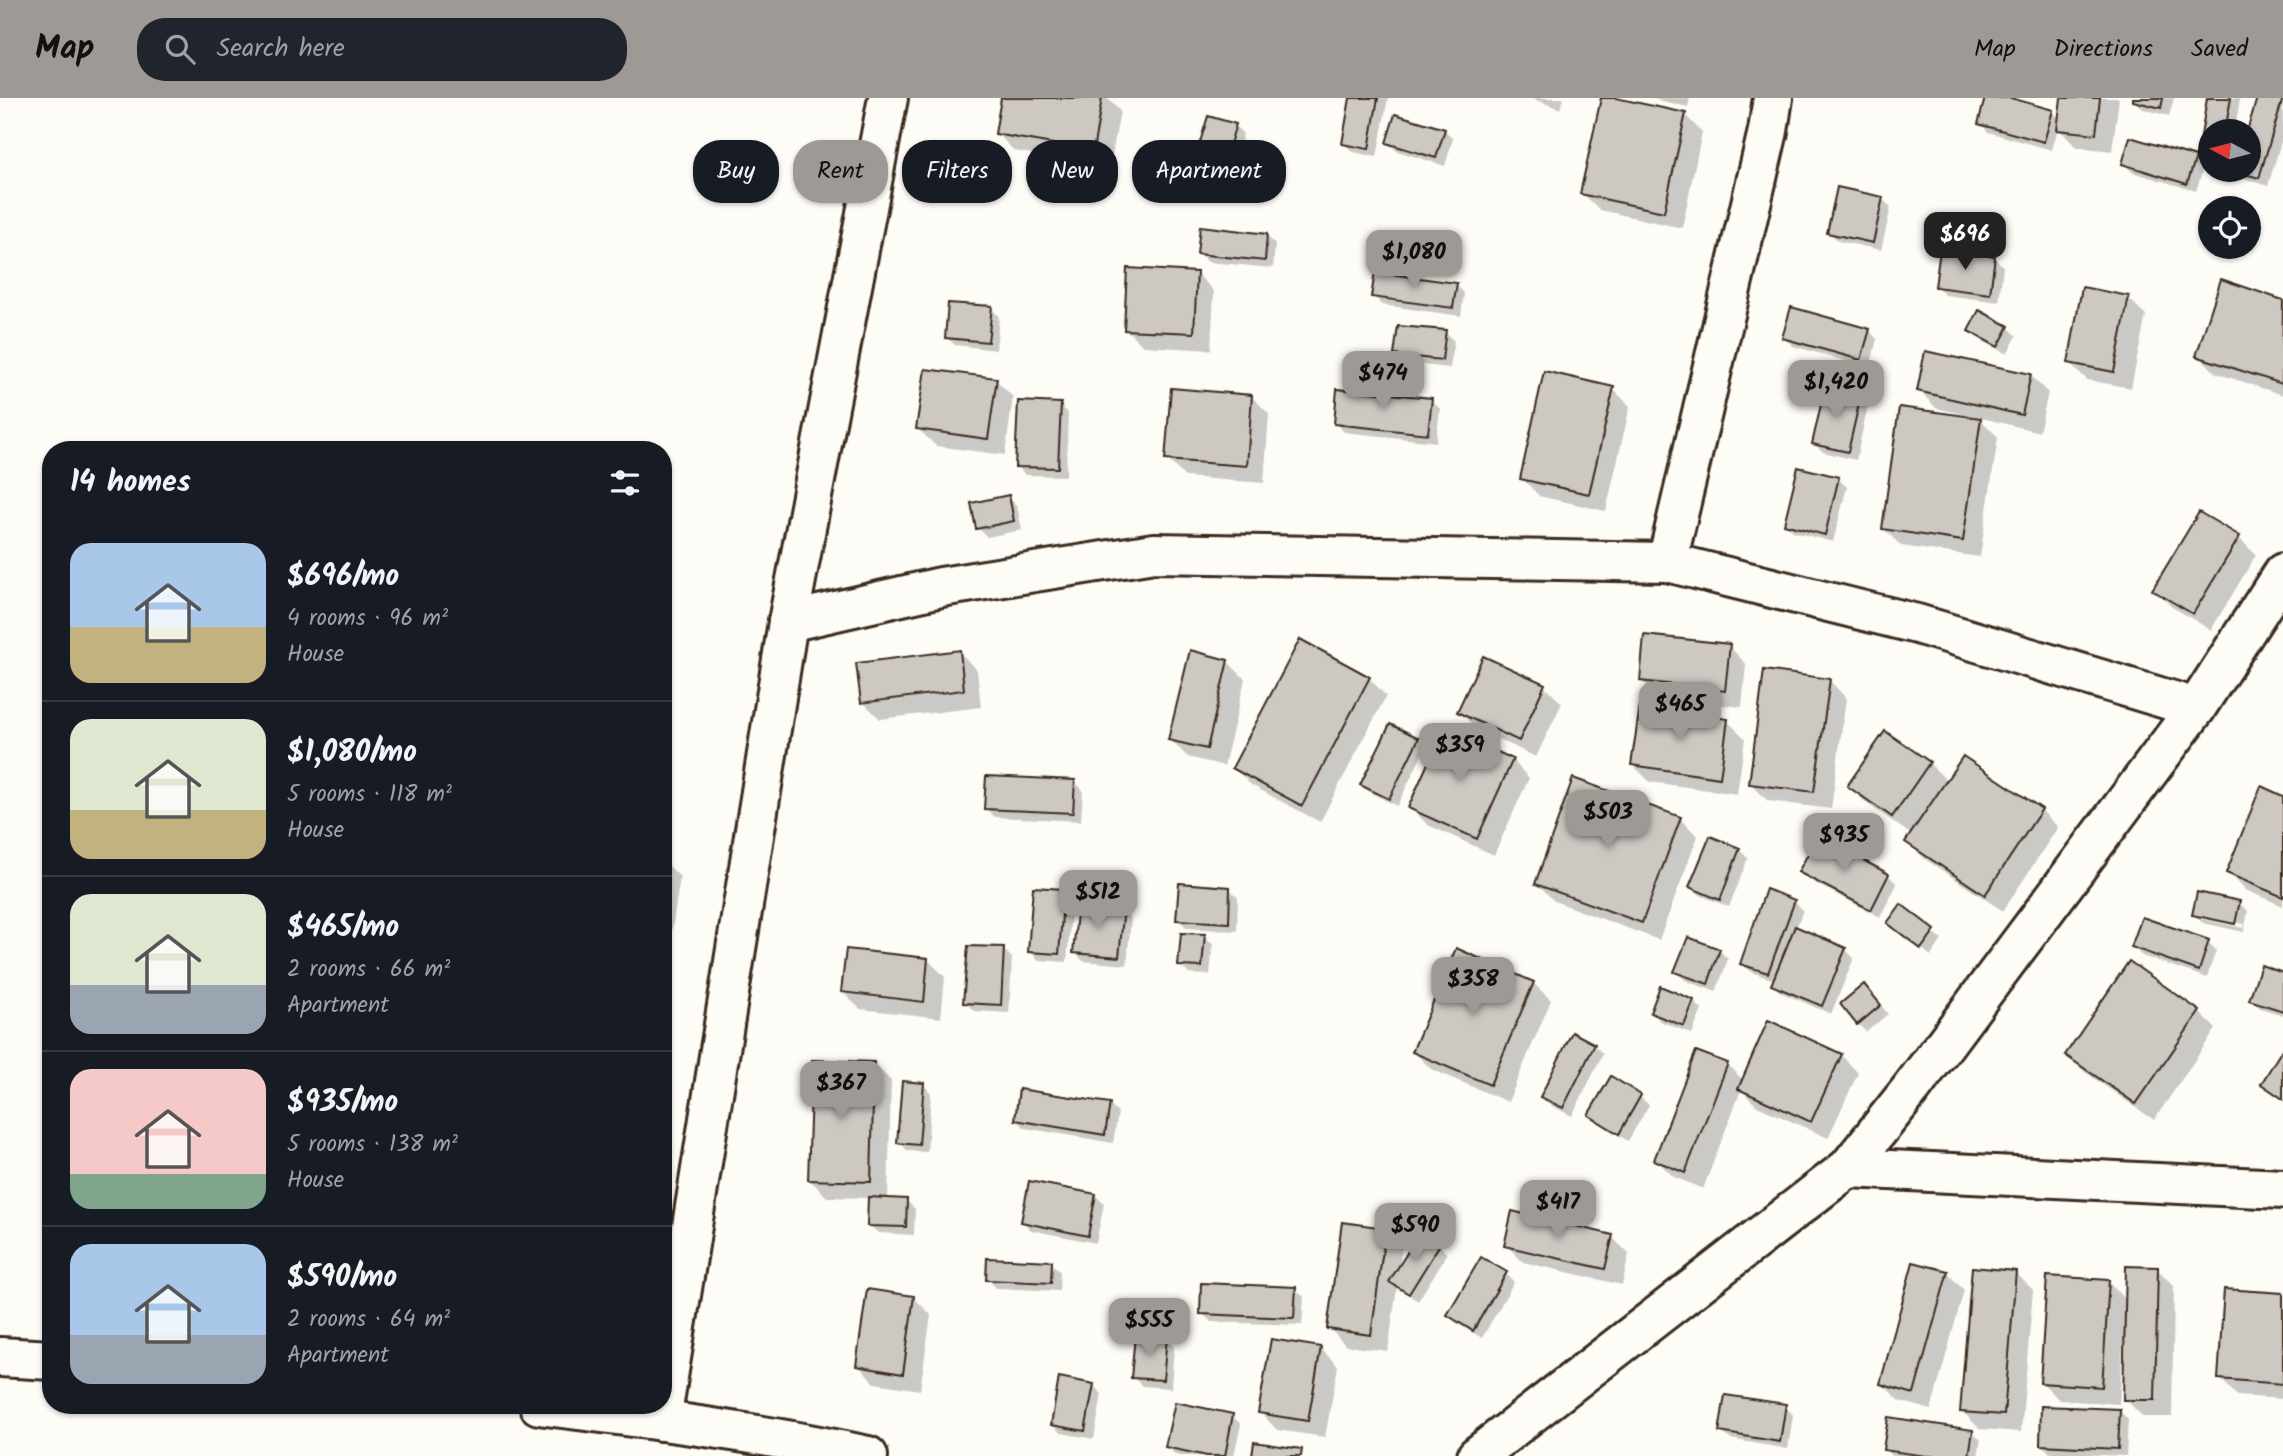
<!DOCTYPE html>
<html lang="en">
<head>
<meta charset="utf-8">
<style>
	:root { --surface:#171b24; --page:#20242c; --text:#f1f3f6; --muted:#9ea1a6; --line:#363941; --accent:#9f9995 }
	body { margin:0; font-family:Kalam,sans-serif; background:var(--page); color:var(--text); height:100vh; display:flex; flex-direction:column; font-size:26px; white-space:nowrap }
	* { box-sizing:border-box; margin:0 }
	p { font-size:23px; color:var(--muted) }
	.icon { flex:none; width:38px; height:38px; fill:none; stroke:currentColor; stroke-width:2; stroke-linecap:round; stroke-linejoin:round }
	.map { position:relative; flex:1; overflow:hidden }
	.panel { position:absolute; left:42px; top:343px; width:630px; height:973px; display:flex; flex-direction:column; background:var(--surface); border-radius:28px; box-shadow:0 2px 5px #0004 }
	.panel>* { flex:none }
	.hud { position:absolute; left:693px; top:42px; width:665px; height:63px; display:flex; gap:14px }
	.needle { width:46px; rotate:277deg }
	.tools { position:absolute; left:2198px; top:21px; display:grid; gap:14px }
	.tools a { display:grid; place-items:center; width:63px; height:63px; border-radius:50%; background:var(--surface); box-shadow:0 2px 5px #0004; font-size:35px }
	.price { position:absolute; translate:-50% -60px; padding:0 16px; border-radius:14px; background:var(--accent); color:#111; font-size:23px; line-height:46px; filter:drop-shadow(0 2px 4px #0008) }
	.price::after { content:''; position:absolute; left:50%; top:42px; width:21px; height:16px; margin-left:-10px; background:inherit; clip-path:polygon(0 0,100% 0,50% 100%) }
	.price.active { background:#222; color:#fff }
	ul { padding:0; list-style:none }
	li { display:flex; align-items:center; gap:21px; height:175px; padding:0 28px }
	li+li { border-top:2px solid var(--line) }
	li span { display:grid; place-items:center; flex:none; width:196px; height:140px; border-radius:21px; color:#555 }
	li>.icon { margin-inline-start:auto }
	span .icon { width:84px; height:84px; fill:#fffc; stroke-width:1 }
	li b { font-size:30px }
	h2 { display:flex; justify-content:space-between; align-items:center; height:84px; padding:0 28px; font-size:30px }
	.pill { padding:0 24px; border-radius:28px; background:var(--surface); box-shadow:0 2px 5px #0004; font-size:24px; line-height:63px }
	.pill.active { background:var(--accent); color:#111 }
	header { display:flex; align-items:center; gap:42px; box-sizing:border-box; height:98px; padding:0 35px; background:var(--accent); color:#111 }
	header strong { font-size:33px }
	nav { display:flex; gap:38px; margin-inline-start:auto; font-size:24px }
	.search { width:490px; height:63px; background:var(--page); display:flex; align-items:center; gap:18px; box-sizing:border-box; padding:0 24px; border-radius:28px; color:var(--muted); font-size:26px }
	.map>svg:first-child { display:block }
	.shadow { fill:#0003; fill-rule:evenodd }
	.building { fill:#cdc8c2; stroke:#3b2a1e; stroke-width:2 }
	.lines { fill:none; stroke-linecap:round; stroke-linejoin:round }
	.street-casing { stroke:#3b2a1e; stroke-width:44 }
	.street { stroke:#fdfcf7; stroke-width:38 }
</style>
</head>
<body>
<header>
<strong>Map</strong>
<div class="search"><svg class="icon" aria-label="search" viewBox="0 0 24 24"><circle cx="10" cy="10" r="6"/><path d="M15 15l6 6"/></svg>Search here</div>
<nav><a>Map</a><a>Directions</a><a>Saved</a></nav>
</header>
<div class="map">
<svg width="2283" height="1358" viewBox="0 0 2283 1358">
	<rect width="100%" height="100%" fill="#fdfcf7"/>
	<filter id="ink" filterUnits="userSpaceOnUse"><feTurbulence type="fractalNoise" baseFrequency=".0143" numOctaves="2"/><feDisplacementMap in="SourceGraphic" scale="14" xChannelSelector="R" yChannelSelector="G"/><feConvolveMatrix kernelMatrix="1 2 1 2 8 2 1 2 1" color-interpolation-filters="sRGB"/></filter>
	<g filter="url(#ink)">
		<g class="shadow">
			<polygon points="1003,0 1107,0 1120,13 1110,69 1014,53 997,35"/>
			<polygon points="1352,0 1388,0 1377,59 1353,54 1344,46"/>
			<polygon points="1531,0 1564,0 1560,11"/>
			<polygon points="1603,0 1685,17 1702,34 1682,130 1600,112 1582,95"/>
			<polygon points="1650,0 1690,0 1688,9"/>
			<polygon points="1987,0 2005,0 2052,13 2060,22 2063,0 2119,0 2112,53 2076,49 2058,30 2052,52 1988,34 1980,25"/>
			<polygon points="2135,0 2174,0 2169,18 2143,11 2134,3"/>
			<polygon points="2209,0 2240,0 2235,33 2210,33 2210,45 2202,37"/>
			<polygon points="2259,0 2283,0 2283,37 2268,88 2245,81 2237,72 2249,72 2249,33"/>
			<polygon points="1235,28 1243,36 1229,84 1204,76 1195,67"/>
			<polygon points="1445,32 1453,41 1445,68 1397,53 1388,45"/>
			<polygon points="2195,60 2204,69 2196,93 2132,74 2124,66"/>
			<polygon points="1882,101 1891,109 1881,152 1838,143 1829,134"/>
			<polygon points="1266,137 1275,146 1273,170 1208,164 1199,155"/>
			<polygon points="1994,160 2003,168 1999,204 1945,197 1937,189"/>
			<polygon points="1196,175 1214,193 1211,252 1143,248 1126,231"/>
			<polygon points="2223,184 2283,204 2283,297 2216,275 2198,257"/>
			<polygon points="1456,187 1464,195 1461,218 1382,207 1373,198"/>
			<polygon points="2128,200 2146,217 2131,290 2087,282 2069,264"/>
			<polygon points="991,210 999,219 996,252 955,247 946,239"/>
			<polygon points="2008,229 2017,238 2007,256 1979,241 1970,233"/>
			<polygon points="1869,232 1877,241 1870,270 1793,248 1784,240"/>
			<polygon points="1445,234 1454,243 1450,270 1405,265 1396,256"/>
			<polygon points="2031,278 2048,295 2039,334 1978,319 1998,339 1980,459 1901,448 1884,431 1971,318 1936,310 1919,292"/>
			<polygon points="996,282 1013,299 1005,357 936,348 918,331"/>
			<polygon points="1613,291 1630,308 1606,413 1539,398 1522,380"/>
			<polygon points="1251,298 1269,316 1264,385 1185,379 1167,361"/>
			<polygon points="1860,298 1868,307 1856,362 1823,354 1814,346"/>
			<polygon points="1431,302 1440,311 1436,344 1344,334 1336,325"/>
			<polygon points="1060,307 1068,315 1066,378 1025,377 1017,368"/>
			<polygon points="1838,381 1847,389 1833,444 1794,434 1786,426"/>
			<polygon points="1008,399 1017,408 1022,432 987,439 978,430"/>
			<polygon points="2239,440 2256,457 2211,532 2172,509 2155,492"/>
			<polygon points="1729,548 1746,566 1742,609 1659,600 1641,582"/>
			<polygon points="959,554 977,572 981,609 880,621 863,604"/>
			<polygon points="1484,560 1544,588 1562,605 1536,659 1477,631 1459,614"/>
			<polygon points="1227,563 1245,581 1224,668 1188,659 1170,642"/>
			<polygon points="1369,580 1386,598 1320,724 1251,687 1234,670"/>
			<polygon points="1829,582 1846,600 1831,711 1768,703 1751,686"/>
			<polygon points="1727,623 1745,640 1737,696 1650,684 1633,667"/>
			<polygon points="1418,641 1426,649 1397,708 1371,695 1362,687"/>
			<polygon points="1512,662 1529,680 1494,757 1428,727 1410,709"/>
			<polygon points="1929,665 1948,684 2041,712 2058,729 2003,813 1925,761 1908,744 1912,737 1866,705 1849,687"/>
			<polygon points="1075,684 1083,692 1081,723 995,719 986,711"/>
			<polygon points="2283,700 2283,808 2245,792 2228,774"/>
			<polygon points="1680,721 1698,738 1659,842 1554,803 1537,785"/>
			<polygon points="1739,752 1748,760 1729,809 1700,797 1692,789"/>
			<polygon points="663,762 680,779 665,879 663,878"/>
			<polygon points="1801,774 1888,777 1897,786 1880,819 1809,782"/>
			<polygon points="1229,791 1238,799 1237,833 1187,830 1178,821"/>
			<polygon points="1063,793 1072,802 1067,864 1038,862 1030,853"/>
			<polygon points="1794,803 1803,812 1796,830 1845,851 1854,860 1831,916 1782,895 1773,887 1775,882 1751,874 1742,865"/>
			<path d="M2239 805 2248 813 2244 834 2203 825 2194 817ZM2202 817 2244 826V830L2202 821Z"/>
			<polygon points="1901,809 1942,842 1931,858 1898,833"/>
			<polygon points="1123,811 1131,820 1127,867 1083,863 1075,854"/>
			<polygon points="1204,838 1213,846 1210,877 1189,876 1180,867"/>
			<polygon points="2208,844 2216,852 2207,880 2142,858 2133,849"/>
			<polygon points="1003,851 1012,860 1009,915 974,913 965,904"/>
			<polygon points="1719,852 1728,861 1716,894 1685,882 1676,874"/>
			<polygon points="928,862 945,879 941,920 860,911 843,894"/>
			<polygon points="2283,876 2283,917 2260,910 2251,901"/>
			<polygon points="1533,885 1551,902 1508,1004 1431,971 1414,954"/>
			<polygon points="1873,897 1888,916 1866,934 1858,926"/>
			<polygon points="1693,903 1702,912 1692,936 1660,923 1652,914"/>
			<polygon points="2199,914 2216,931 2154,1022 2085,974 2067,957"/>
			<polygon points="1594,947 1603,956 1572,1018 1550,1007 1542,998"/>
			<polygon points="1841,957 1858,975 1828,1040 1757,1008 1741,992 1703,1091 1674,1079 1656,1062 1727,966 1744,983"/>
			<polygon points="874,966 891,983 888,1101 907,1103 915,1111 914,1137 878,1135 869,1127 870,1100 827,1099 810,1082"/>
			<polygon points="1611,981 1640,999 1649,1007 1628,1043 1599,1025 1590,1017"/>
			<polygon points="923,986 931,995 927,1054 908,1053 899,1044"/>
			<polygon points="1109,1007 1118,1015 1113,1045 1025,1030 1017,1022"/>
			<polygon points="1095,1097 1104,1106 1096,1145 1031,1132 1023,1124"/>
			<polygon points="1385,1132 1402,1150 1399,1171 1439,1147 1447,1156 1418,1203 1397,1189 1388,1253 1346,1248 1329,1230"/>
			<polygon points="1612,1139 1629,1156 1622,1187 1523,1164 1506,1147"/>
			<polygon points="1051,1165 1060,1174 1059,1193 996,1190 988,1181"/>
			<polygon points="2157,1171 2174,1188 2172,1319 2143,1319 2125,1301 2126,1244 2123,1244 2119,1306 2059,1302 2042,1284 2108,1184 2127,1203"/>
			<polygon points="2015,1174 2033,1192 2021,1334 1980,1331 1962,1313"/>
			<polygon points="1947,1175 1964,1192 1931,1312 1900,1303 1882,1286"/>
			<polygon points="1506,1176 1514,1184 1482,1240 1458,1226 1449,1217"/>
			<polygon points="1295,1191 1304,1199 1302,1227 1211,1224 1202,1215"/>
			<polygon points="2283,1197 2283,1301 2237,1298 2220,1280"/>
			<polygon points="913,1199 931,1217 920,1292 875,1285 858,1267"/>
			<polygon points="1166,1241 1174,1249 1171,1290 1142,1288 1133,1279"/>
			<polygon points="1320,1250 1338,1268 1325,1339 1277,1332 1260,1314"/>
			<polygon points="1093,1287 1102,1296 1094,1341 1061,1335 1052,1327"/>
			<polygon points="1785,1308 1793,1317 1788,1351 1730,1341 1721,1333"/>
			<polygon points="2120,1313 2128,1322 2126,1358 2050,1355 2042,1347"/>
			<polygon points="1232,1318 1241,1326 1234,1358 1180,1358 1176,1357 1167,1349"/>
			<polygon points="1972,1334 1981,1342 1978,1358 1892,1358 1885,1351"/>
		</g>
		<g class="building">
			<polygon points="1001,0 1102,0 1093,53 995,36"/>
			<polygon points="1350,0 1378,0 1369,51 1342,46"/>
			<polygon points="1601,0 1616,0 1686,15 1664,114 1580,96"/>
			<polygon points="1985,0 2011,0 2053,12 2044,44 1978,26"/>
			<polygon points="2061,0 2100,0 2096,36 2057,32"/>
			<polygon points="2133,0 2163,0 2161,10 2133,3"/>
			<polygon points="2207,0 2231,0 2225,33 2210,33 2210,39 2201,38"/>
			<polygon points="2257,0 2283,0 2259,80 2235,73 2249,72 2249,33 2247,33"/>
			<polygon points="1395,16 1445,31 1436,60 1386,45"/>
			<polygon points="1208,18 1236,26 1221,76 1193,67"/>
			<polygon points="2130,39 2196,59 2187,86 2122,66"/>
			<polygon points="1837,89 1883,99 1873,145 1827,135"/>
			<polygon points="1200,128 1267,136 1265,163 1197,156"/>
			<polygon points="1940,151 1995,158 1990,196 1935,189"/>
			<polygon points="1127,170 1197,174 1194,235 1124,232"/>
			<polygon points="1375,174 1457,185 1453,210 1371,199"/>
			<polygon points="2221,181 2283,202 2282,286 2196,258"/>
			<polygon points="2082,189 2129,198 2114,274 2068,265"/>
			<polygon points="948,205 992,208 988,244 945,240"/>
			<polygon points="1791,209 1870,231 1861,262 1782,240"/>
			<polygon points="1979,212 2009,228 1998,249 1968,233"/>
			<polygon points="1398,228 1446,232 1442,262 1394,257"/>
			<polygon points="1925,253 2031,276 2022,317 1917,293"/>
			<polygon points="925,271 997,280 988,341 916,331"/>
			<polygon points="1544,273 1614,289 1589,396 1520,381"/>
			<polygon points="1825,289 1861,297 1848,354 1812,346"/>
			<polygon points="1171,290 1252,297 1247,368 1165,362"/>
			<polygon points="1337,291 1432,300 1428,336 1334,326"/>
			<polygon points="1018,303 1061,305 1058,370 1015,369"/>
			<polygon points="1899,309 1981,320 1963,443 1882,431"/>
			<polygon points="1798,369 1839,379 1825,437 1784,426"/>
			<polygon points="1009,397 1014,423 976,431 971,405"/>
			<polygon points="2199,414 2240,438 2193,516 2152,492"/>
			<polygon points="1644,537 1730,546 1725,593 1640,583"/>
			<polygon points="1300,541 1370,579 1302,708 1232,670"/>
			<polygon points="960,552 964,592 861,605 856,565"/>
			<polygon points="1190,552 1228,562 1207,651 1168,642"/>
			<polygon points="1483,558 1545,586 1519,643 1457,614"/>
			<polygon points="1764,572 1830,581 1814,694 1749,686"/>
			<polygon points="1640,608 1728,621 1720,680 1631,667"/>
			<polygon points="1390,626 1419,640 1389,701 1360,687"/>
			<polygon points="1444,629 1513,661 1477,741 1408,710"/>
			<polygon points="1885,633 1930,664 1892,719 1847,688"/>
			<polygon points="1963,658 2042,711 1985,797 1905,744"/>
			<polygon points="986,678 1075,682 1073,715 984,711"/>
			<polygon points="1573,680 1681,719 1642,825 1535,786"/>
			<polygon points="2261,688 2283,698 2283,799 2226,775"/>
			<polygon points="1710,738 1740,750 1720,802 1689,789"/>
			<polygon points="1818,738 1889,776 1871,812 1798,774"/>
			<polygon points="1179,785 1230,789 1229,825 1176,822"/>
			<polygon points="1033,789 1064,791 1059,856 1028,854"/>
			<polygon points="1766,791 1795,802 1768,875 1740,866"/>
			<polygon points="2197,794 2240,803 2235,826 2192,817"/>
			<polygon points="1078,805 1124,809 1119,859 1073,855"/>
			<polygon points="1901,806 1935,832 1921,851 1887,825"/>
			<polygon points="2142,819 2209,842 2199,873 2131,849"/>
			<polygon points="1795,828 1846,850 1822,908 1771,887"/>
			<polygon points="1181,835 1205,836 1202,869 1178,868"/>
			<polygon points="1688,839 1720,851 1708,886 1674,874"/>
			<polygon points="968,848 1004,849 1001,907 963,905"/>
			<polygon points="1456,850 1534,884 1490,987 1412,954"/>
			<polygon points="846,851 928,860 924,904 841,894"/>
			<polygon points="2129,863 2200,913 2136,1006 2065,957"/>
			<polygon points="2261,867 2283,875 2283,913 2249,902"/>
			<polygon points="1864,886 1881,907 1857,927 1840,906"/>
			<polygon points="1660,888 1694,902 1684,928 1650,915"/>
			<polygon points="1768,922 1842,956 1811,1024 1738,991"/>
			<polygon points="1572,934 1595,946 1563,1010 1540,999"/>
			<polygon points="2283,950 2283,1001 2261,986"/>
			<polygon points="1696,953 1728,965 1685,1075 1654,1062"/>
			<polygon points="812,962 874,964 871,1084 808,1082"/>
			<polygon points="1611,978 1641,997 1619,1036 1588,1017"/>
			<polygon points="902,983 924,985 919,1047 897,1045"/>
			<polygon points="1019,991 1110,1005 1105,1037 1015,1022"/>
			<polygon points="1029,1083 1096,1096 1088,1138 1021,1124"/>
			<polygon points="868,1099 907,1101 906,1129 867,1128"/>
			<polygon points="1512,1113 1613,1137 1605,1171 1504,1148"/>
			<polygon points="1342,1124 1386,1130 1371,1237 1327,1231"/>
			<polygon points="1420,1134 1440,1146 1409,1196 1389,1184"/>
			<polygon points="1481,1159 1507,1174 1473,1233 1447,1217"/>
			<polygon points="987,1160 1052,1163 1051,1185 986,1182"/>
			<polygon points="1913,1164 1948,1173 1914,1296 1880,1286"/>
			<polygon points="2126,1168 2158,1169 2155,1302 2123,1302"/>
			<polygon points="1972,1169 2016,1173 2004,1317 1960,1314"/>
			<polygon points="2047,1178 2109,1182 2102,1289 2040,1285"/>
			<polygon points="1201,1185 1296,1189 1294,1220 1200,1216"/>
			<polygon points="867,1191 914,1198 903,1276 856,1268"/>
			<polygon points="2224,1191 2283,1195 2283,1286 2218,1281"/>
			<polygon points="1135,1237 1167,1239 1163,1282 1131,1280"/>
			<polygon points="1271,1241 1321,1249 1308,1323 1258,1315"/>
			<polygon points="1059,1279 1094,1286 1085,1333 1051,1327"/>
			<polygon points="1725,1297 1786,1306 1780,1344 1719,1334"/>
			<polygon points="1175,1304 1233,1316 1225,1358 1207,1358 1165,1349"/>
			<polygon points="2041,1308 2120,1311 2118,1351 2040,1347"/>
			<polygon points="1888,1319 1973,1332 1969,1358 1926,1358 1883,1352"/>
			<polygon points="1254,1344 1302,1351 1301,1358 1252,1358"/>
		</g>
		<g class="lines">
			<g class="street-casing">
				<g id="street">
					<polyline points="1667,464 1768,33 1773,0"/>
					<polyline points="788,524 941,489 1154,455 1667,464 1917,526 2196,610"/>
					<polyline points="1848,1070 2283,1091"/>
					<polyline points="0,1259 51,1262"/>
					<path d="M539 1307C649 1321 759 1334 868 1358"/>
					<polyline points="661,1323 788,524 888,0"/>
					<polyline points="1477,1358 1848,1070 1911,991 2196,610 2283,475"/>
				</g>
			</g>
			<use href="#street" class="street"/>
		</g>
	</g>
</svg>
<div class="tools">
<a><svg class="needle" viewBox="-14 -14 28 28"><path d="M0-13l5 13h-10z" fill="#e53935"/><path d="M0 13l5-13h-10z" fill="#9ea1a6"/></svg></a>
<a><svg class="icon" aria-label="locate" viewBox="0 0 24 24"><circle cx="12" cy="12" r="6"/><path d="M12 2v4M12 18v4M2 12h4M18 12h4"/></svg></a>
</div>
<b class="price active" style="left:1965px;top:174px">$696</b>
<b class="price" style="left:1414px;top:192px">$1,080</b>
<b class="price" style="left:1383px;top:313px">$474</b>
<b class="price" style="left:1836px;top:322px">$1,420</b>
<b class="price" style="left:1680px;top:644px">$465</b>
<b class="price" style="left:1460px;top:685px">$359</b>
<b class="price" style="left:1608px;top:752px">$503</b>
<b class="price" style="left:1844px;top:775px">$935</b>
<b class="price" style="left:1098px;top:832px">$512</b>
<b class="price" style="left:1473px;top:919px">$358</b>
<b class="price" style="left:841px;top:1023px">$367</b>
<b class="price" style="left:1558px;top:1142px">$417</b>
<b class="price" style="left:1415px;top:1165px">$590</b>
<b class="price" style="left:1149px;top:1260px">$555</b>
<div class="hud">
<a class="pill">Buy</a>
<a class="pill active">Rent</a>
<a class="pill">Filters</a>
<a class="pill">New</a>
<a class="pill">Apartment</a>
</div>
<section class="panel">
<h2>14 homes<svg class="icon" aria-label="filters" viewBox="0 0 24 24"><path d="M4 7h16M4 17h16"/><circle cx="9" cy="7" r="2"/><circle cx="15" cy="17" r="2"/></svg></h2>
<ul>
<li><span style="background:linear-gradient(#a9c7e8 60%,#c2b280 0)"><svg class="icon" aria-label="home" viewBox="0 0 24 24"><path d="M3 11l9-7 9 7M6 9v11h12V9"/></svg></span><div><b>$696/mo</b><p>4 rooms · 96 m²</p><p>House</p></div></li>
<li><span style="background:linear-gradient(#dfe7d0 65%,#c2b280 0)"><svg class="icon" aria-label="home" viewBox="0 0 24 24"><path d="M3 11l9-7 9 7M6 9v11h12V9"/></svg></span><div><b>$1,080/mo</b><p>5 rooms · 118 m²</p><p>House</p></div></li>
<li><span style="background:linear-gradient(#dfe7d0 65%,#9aa5b1 0)"><svg class="icon" aria-label="home" viewBox="0 0 24 24"><path d="M3 11l9-7 9 7M6 9v11h12V9"/></svg></span><div><b>$465/mo</b><p>2 rooms · 66 m²</p><p>Apartment</p></div></li>
<li><span style="background:linear-gradient(#f6c9c9 75%,#7fa58c 0)"><svg class="icon" aria-label="home" viewBox="0 0 24 24"><path d="M3 11l9-7 9 7M6 9v11h12V9"/></svg></span><div><b>$935/mo</b><p>5 rooms · 138 m²</p><p>House</p></div></li>
<li><span style="background:linear-gradient(#a9c7e8 65%,#9aa5b1 0)"><svg class="icon" aria-label="home" viewBox="0 0 24 24"><path d="M3 11l9-7 9 7M6 9v11h12V9"/></svg></span><div><b>$590/mo</b><p>2 rooms · 64 m²</p><p>Apartment</p></div></li>
</ul>
</section>
</div>
</body>
</html>
